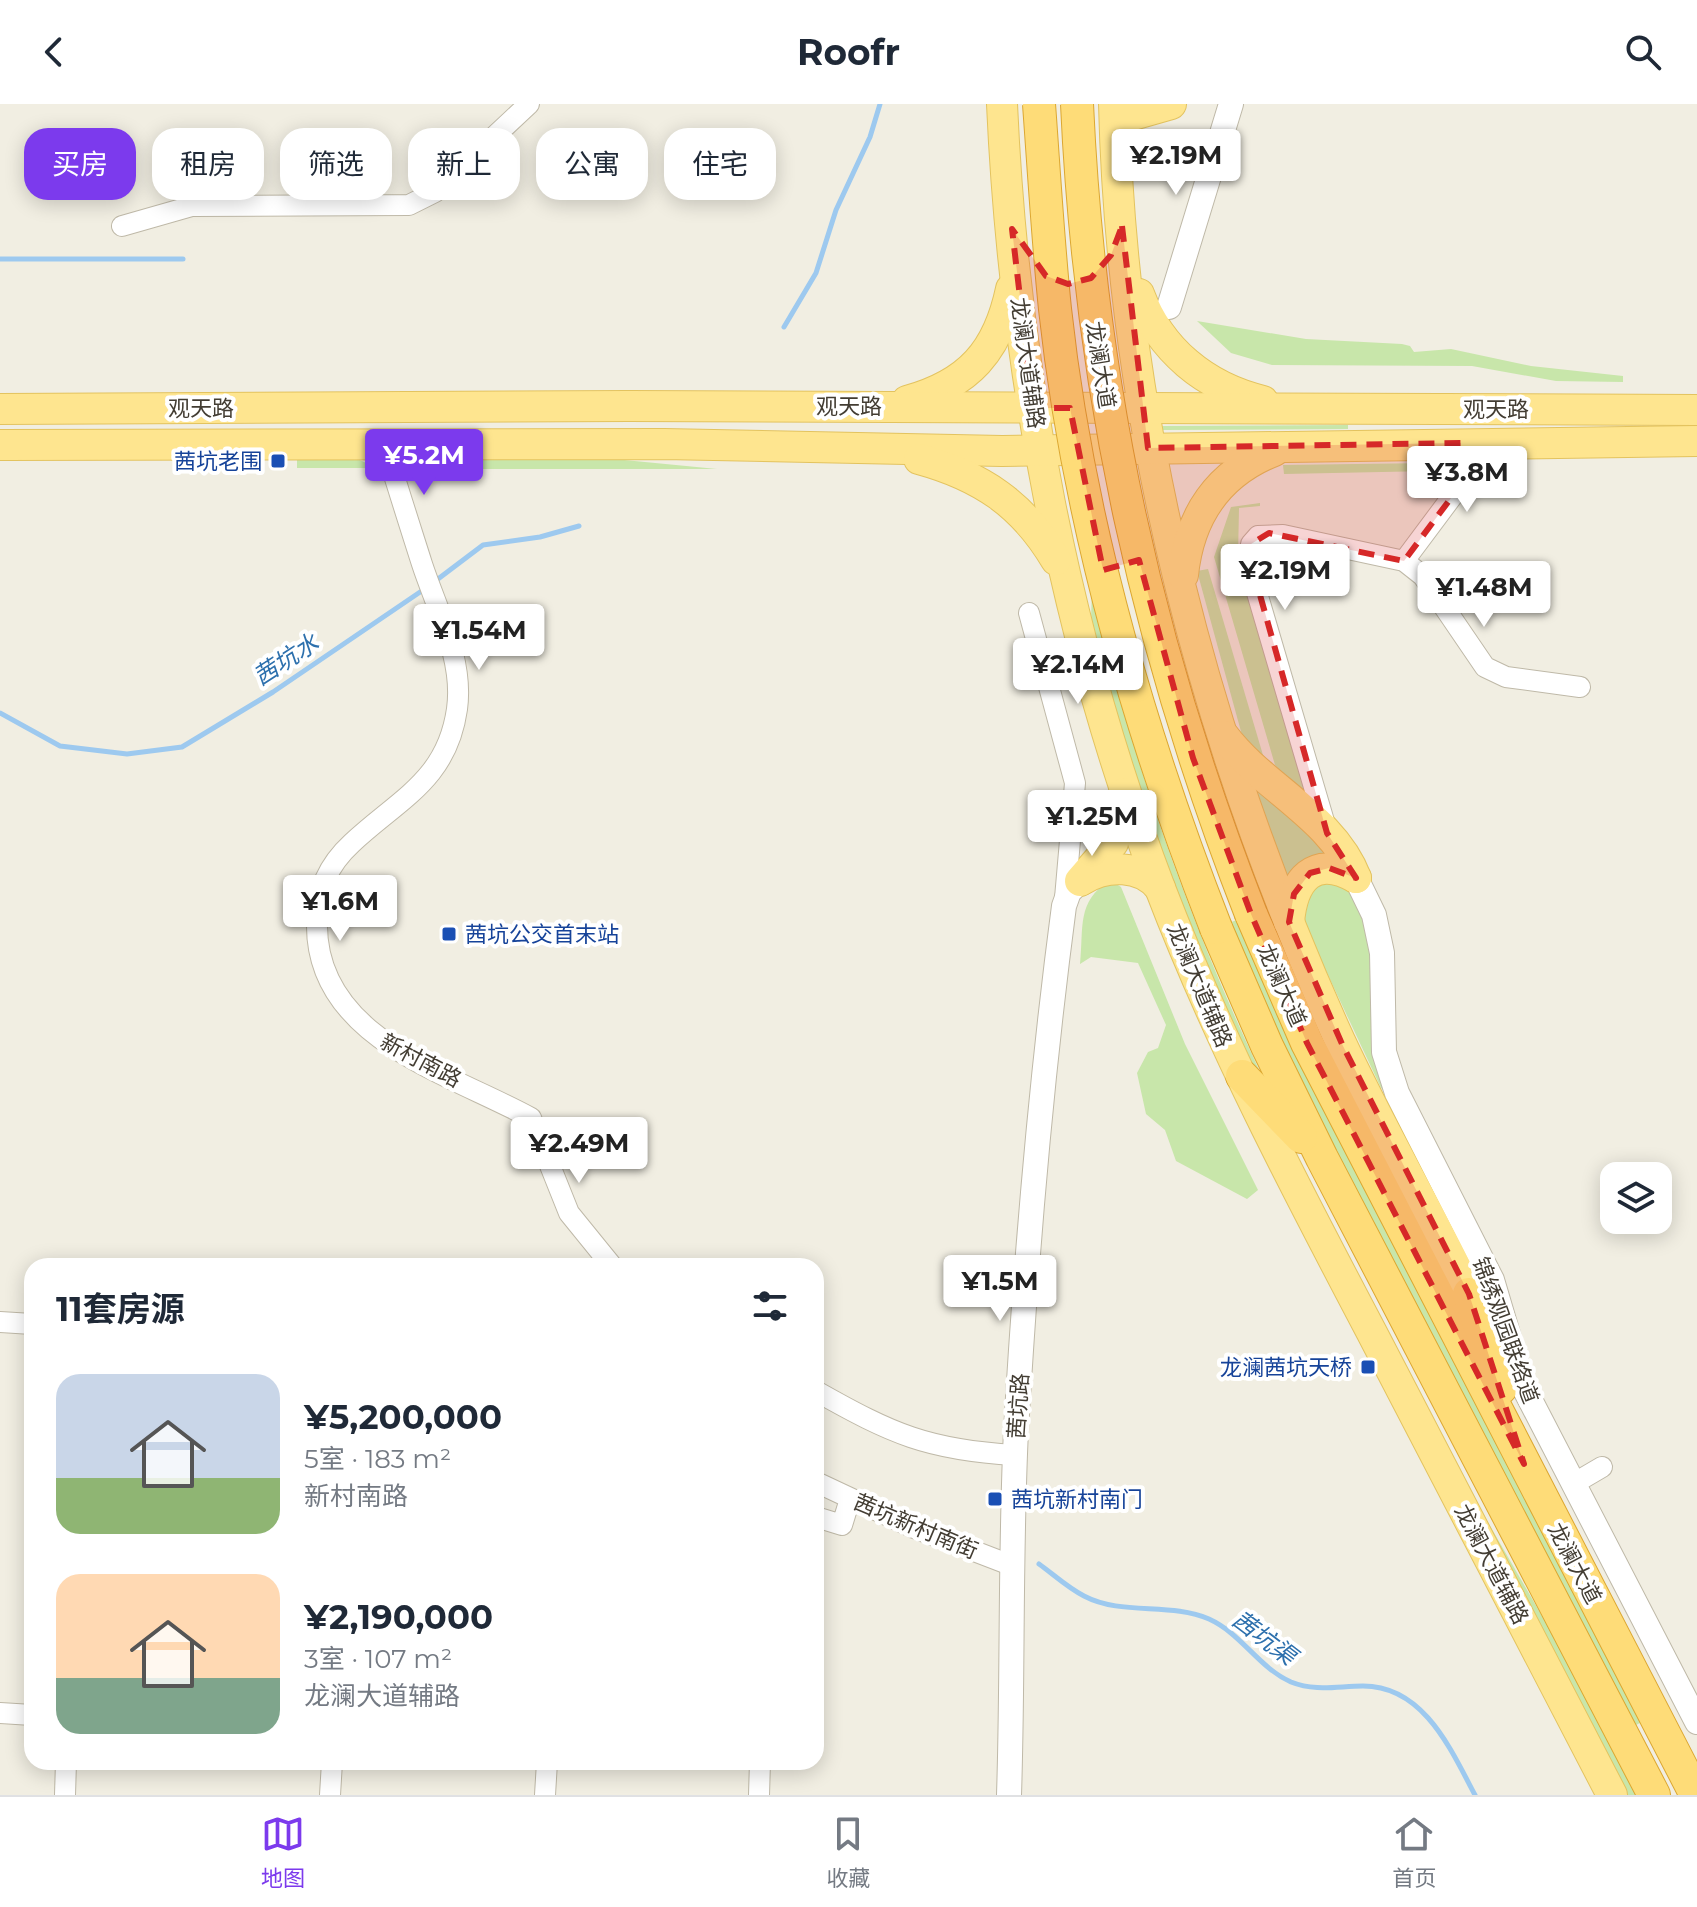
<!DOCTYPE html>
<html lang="zh">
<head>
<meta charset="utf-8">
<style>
	:root { --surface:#fff; --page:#f6f6f7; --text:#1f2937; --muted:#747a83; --line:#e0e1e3; --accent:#7c3aed }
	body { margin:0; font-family:Montserrat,"Noto Sans SC",sans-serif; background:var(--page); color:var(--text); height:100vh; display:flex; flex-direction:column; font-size:30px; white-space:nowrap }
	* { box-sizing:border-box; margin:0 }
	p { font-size:26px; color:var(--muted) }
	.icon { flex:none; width:44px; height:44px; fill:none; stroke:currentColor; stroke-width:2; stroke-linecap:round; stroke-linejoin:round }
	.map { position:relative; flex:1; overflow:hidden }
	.drawer { position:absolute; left:24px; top:1154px; width:800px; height:512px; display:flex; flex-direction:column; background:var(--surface); border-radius:24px; box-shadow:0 4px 20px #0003 }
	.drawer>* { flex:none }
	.hud { position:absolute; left:24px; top:24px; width:800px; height:72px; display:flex; gap:16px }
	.buttons { position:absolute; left:1600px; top:1058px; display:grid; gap:16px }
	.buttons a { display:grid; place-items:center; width:72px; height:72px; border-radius:16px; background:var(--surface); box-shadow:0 4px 20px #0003; font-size:40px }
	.price { position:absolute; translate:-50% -68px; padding:0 18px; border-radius:8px; background:#fff; color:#222; font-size:26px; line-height:52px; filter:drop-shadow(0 2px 4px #0008) }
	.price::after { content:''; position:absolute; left:50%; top:48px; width:24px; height:18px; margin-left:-12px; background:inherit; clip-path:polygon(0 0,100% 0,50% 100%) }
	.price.on { background:var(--accent); color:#fff }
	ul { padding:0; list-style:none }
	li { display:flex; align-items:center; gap:24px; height:200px; padding:0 32px }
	li span { display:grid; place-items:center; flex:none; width:224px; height:160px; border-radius:24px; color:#555 }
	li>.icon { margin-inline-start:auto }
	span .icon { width:96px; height:96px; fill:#fffc; stroke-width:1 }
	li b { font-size:34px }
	h2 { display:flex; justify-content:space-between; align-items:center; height:96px; padding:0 32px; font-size:34px }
	.pill { padding:0 28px; border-radius:24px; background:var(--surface); box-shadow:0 4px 20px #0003; font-size:28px; line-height:72px }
	.pill.on { background:var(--accent); color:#fff }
	header { display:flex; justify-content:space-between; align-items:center; height:104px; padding:0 32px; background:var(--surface); font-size:36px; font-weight:700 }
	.tab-bar { display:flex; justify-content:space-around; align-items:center; height:112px; border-top:2px solid var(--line); background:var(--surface); font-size:22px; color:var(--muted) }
	.tab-bar a { display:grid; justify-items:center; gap:4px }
	.tab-bar .on { color:var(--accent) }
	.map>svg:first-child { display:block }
	.green { fill:#c8e6aa }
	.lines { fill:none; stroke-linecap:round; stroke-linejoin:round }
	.stream { stroke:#9dc9ef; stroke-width:5 }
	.minor-casing { stroke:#bfb9a8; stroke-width:22 }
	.tertiary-casing { stroke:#bfb9a8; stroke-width:26 }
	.primary-casing { stroke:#e3c35f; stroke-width:32 }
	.trunk-casing { stroke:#dca731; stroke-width:34 }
	.minor { stroke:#fff; stroke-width:20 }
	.tertiary { stroke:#fff; stroke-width:24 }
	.primary { stroke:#fee58f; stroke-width:30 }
	.trunk { stroke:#fedc78; stroke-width:32 }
	.trunk-bridge-casing { stroke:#dca731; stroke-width:34; stroke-linecap:butt }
	.trunk-bridge { stroke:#fedc78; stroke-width:32 }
	.marked { fill:#d62828; fill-opacity:0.2; stroke:#d62828; stroke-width:6; stroke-dasharray:16 10; stroke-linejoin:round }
	.transit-dot { fill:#1a4fb4; stroke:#fff; stroke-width:3 }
	.labels { text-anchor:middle; stroke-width:8; stroke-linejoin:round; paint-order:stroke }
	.street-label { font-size:22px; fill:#433d33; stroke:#fff }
	.transit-label { font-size:22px; fill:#164399; stroke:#fff; text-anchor:end }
	.water-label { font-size:24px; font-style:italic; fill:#2d70ad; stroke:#fff }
</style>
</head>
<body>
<header><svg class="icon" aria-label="back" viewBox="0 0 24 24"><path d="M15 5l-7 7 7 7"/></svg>Roofr<svg class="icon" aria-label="search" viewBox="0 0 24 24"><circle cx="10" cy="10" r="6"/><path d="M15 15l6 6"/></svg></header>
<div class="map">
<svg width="1697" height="1691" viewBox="0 0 1697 1691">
	<rect width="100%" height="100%" fill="#f1eee2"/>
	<g class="green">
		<polygon points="1197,217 1306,235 1402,240 1410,242 1414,248 1451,245 1531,262 1623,272 1623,278 1556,277 1472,262 1272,261 1231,249"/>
		<polygon points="1348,321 1348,325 1163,326 1162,322"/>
		<polygon points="297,355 358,355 376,364 297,364"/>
		<polygon points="427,355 614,355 717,365 410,365 417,356"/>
		<polygon points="1430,359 1431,367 1284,370 1283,361"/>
		<polygon points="1260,399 1260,402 1239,404 1238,453 1306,688 1301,690 1275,661 1214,453 1231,403"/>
		<polygon points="1208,465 1268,668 1242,631 1237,613 1197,467"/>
		<path d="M1092 487C1134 664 1195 835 1275 999L1252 969 1157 755 1091 514Z"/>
		<polygon points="1255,683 1338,756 1291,785"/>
		<path d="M1110 776 1121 783 1185 940 1258 1086 1247 1095 1176 1057 1165 1026 1146 1010 1137 969 1148 948 1158 944 1166 921 1138 859 1091 853 1080 860C1084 823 1076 798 1110 776Z"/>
		<polygon points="1347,779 1370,830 1388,990 1381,984 1304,820 1303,787 1310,780"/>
		<polygon points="1239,815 1642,1618 1634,1622 1307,993 1229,819"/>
		<polygon points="1467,1382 1572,1564 1636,1691 1623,1691"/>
	</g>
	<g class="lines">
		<g class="stream">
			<polyline points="0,155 183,155"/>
			<polyline points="784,223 816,169 836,106 870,33 880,0"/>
			<polyline points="434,478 483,441 540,433 579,422"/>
			<polyline points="0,609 60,642 127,650 182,643 273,588 426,484"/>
			<path d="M1039 1460C1053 1470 1068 1484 1084 1492 1122 1512 1170 1498 1209 1515 1242 1530 1259 1564 1291 1578 1316 1588 1338 1582 1363 1582 1424 1582 1451 1646 1475 1691"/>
		</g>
		<g class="minor-casing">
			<g id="minor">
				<polyline points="122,122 192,102 409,101 435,88 529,0"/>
				<path d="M384 338C396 379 409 419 422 460 437 506 464 555 457 605 447 676 399 695 352 739 328 761 317 786 317 819 315 934 449 969 531 1014L569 1109 612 1162"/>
				<polyline points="1404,457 1454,390 1461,374 1461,339"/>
				<polyline points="1029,509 1075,679 1065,794"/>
				<polyline points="1326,724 1250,465 1251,440 1258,432 1283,431 1404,457 1423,472 1485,563 1506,573 1580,583"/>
				<polyline points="0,1218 32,1220"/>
				<path d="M816 1287C892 1330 928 1346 1015 1351"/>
				<polyline points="816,1378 914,1424 1013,1462"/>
				<polyline points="1573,1380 1602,1363"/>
				<polyline points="816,1413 842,1421 850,1395"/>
				<polyline points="0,1609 32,1611"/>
				<polyline points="65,1691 66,1658"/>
				<polyline points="330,1691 332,1658"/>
				<polyline points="545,1691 547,1658"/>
				<polyline points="759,1691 760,1658"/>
			</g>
		</g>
		<g class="tertiary-casing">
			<g id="tertiary">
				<polyline points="1169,203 1231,0"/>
				<polyline points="1356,774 1374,811 1382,849 1384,948 1397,989 1492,1176 1524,1284 1697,1618"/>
				<path d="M1009 1691C1013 1570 1010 1448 1016 1327 1026 1152 1041 976 1064 802L1069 788 1080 777"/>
			</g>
		</g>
		<g class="primary-casing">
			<g id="primary">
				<path d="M1002 0C1014 267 1065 535 1160 784 1219 938 1295 1083 1372 1229 1452 1383 1532 1537 1612 1691"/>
				<path d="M1114 0C1122 324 1206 643 1340 937 1380 1023 1428 1105 1469 1190"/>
				<polyline points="1115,16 1171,0"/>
				<path d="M1139 190C1160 246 1205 283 1263 297"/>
				<path d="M907 297C969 280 998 247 1011 185"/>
				<polyline points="0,305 629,302 1697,306"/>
				<polyline points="0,341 664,340 1002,347 1697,337"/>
				<path d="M919 355C981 372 1023 400 1056 456"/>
				<path d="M1183 471C1189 412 1218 369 1274 347"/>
				<path d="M1224 632C1262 683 1333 713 1356 774"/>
				<path d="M1082 776C1106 761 1141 760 1160 784"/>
				<polyline points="1080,777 1113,739 1124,689"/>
				<path d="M1289 818C1293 775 1314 750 1356 774"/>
			</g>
		</g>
		<g class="trunk-casing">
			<g id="trunk">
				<polyline points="1251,810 1307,939 1696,1691"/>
				<polyline points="1216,824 1267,942 1322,1054 1654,1691"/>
				<polyline points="1242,972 1301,1033"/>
				<polyline points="1469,1190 1501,1284"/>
			</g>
		</g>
		<use href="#minor" class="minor"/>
		<use href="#tertiary" class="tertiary"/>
		<use href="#primary" class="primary"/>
		<use href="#trunk" class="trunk"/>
		<g class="trunk-bridge-casing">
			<g id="trunk-bridge">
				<path d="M1039 0C1044 68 1048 137 1055 205 1078 417 1139 627 1216 824"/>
				<path d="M1077 0C1090 285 1147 544 1251 810"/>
			</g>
		</g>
		<use href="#trunk-bridge" class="trunk-bridge"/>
	</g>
	<path class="marked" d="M1122 122 1148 344 1461 339 1454 390 1404 457 1269 429 1251 440 1249 452 1327 729 1356 774 1329 764 1310 769 1294 790 1289 818 1342 940 1469 1190 1524 1360 1307 939 1251 810 1193 654 1139 456 1103 466 1070 304H1033L1012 125 1046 172 1068 180 1091 174 1111 151Z"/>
	<g class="transit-dot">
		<rect x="270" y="349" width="16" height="16" rx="4"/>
		<rect x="441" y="822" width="16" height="16" rx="4"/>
		<rect x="1360" y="1255" width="16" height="16" rx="4"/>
		<rect x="987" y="1387" width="16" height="16" rx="4"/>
	</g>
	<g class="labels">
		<g class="street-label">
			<text transform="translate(1028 259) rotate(82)" y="8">龙澜大道辅路</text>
			<text transform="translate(1101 261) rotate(81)" y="8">龙澜大道</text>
			<text x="849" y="310">观天路</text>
			<text x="201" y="312">观天路</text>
			<text x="1496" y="313">观天路</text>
			<text transform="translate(1200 881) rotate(67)" y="8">龙澜大道辅路</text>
			<text transform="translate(1282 881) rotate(66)" y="8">龙澜大道</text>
			<text transform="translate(421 956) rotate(28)" y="8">新村南路</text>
			<text transform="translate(1506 1226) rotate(70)" y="8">锦绣观园联络道</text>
			<text transform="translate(1018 1302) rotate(-86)" y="8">茜坑路</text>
			<text transform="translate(916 1422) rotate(23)" y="8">茜坑新村南街</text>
			<text transform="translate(1575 1459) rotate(62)" y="8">龙澜大道</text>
			<text transform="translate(1492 1460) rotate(62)" y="8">龙澜大道辅路</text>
		</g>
		<g class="transit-label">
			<text x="262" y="365">茜坑老围</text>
			<text x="465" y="838" text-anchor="start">茜坑公交首末站</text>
			<text x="1352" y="1271">龙澜茜坑天桥</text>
			<text x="1011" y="1403" text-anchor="start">茜坑新村南门</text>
		</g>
		<g class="water-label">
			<text transform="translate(286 556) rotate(-33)" y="8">茜坑水</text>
			<text transform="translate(1264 1534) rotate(37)" y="8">茜坑渠</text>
		</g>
	</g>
</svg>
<div class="buttons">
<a><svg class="icon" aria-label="layers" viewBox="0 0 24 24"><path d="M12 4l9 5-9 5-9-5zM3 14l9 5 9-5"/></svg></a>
</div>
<b class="price" style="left:1176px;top:93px">¥2.19M</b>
<b class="price on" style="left:424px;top:393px">¥5.2M</b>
<b class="price" style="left:1467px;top:410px">¥3.8M</b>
<b class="price" style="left:1285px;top:508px">¥2.19M</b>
<b class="price" style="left:1484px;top:525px">¥1.48M</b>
<b class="price" style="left:479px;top:568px">¥1.54M</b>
<b class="price" style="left:1078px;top:602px">¥2.14M</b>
<b class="price" style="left:1092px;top:754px">¥1.25M</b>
<b class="price" style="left:340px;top:839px">¥1.6M</b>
<b class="price" style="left:579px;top:1081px">¥2.49M</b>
<b class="price" style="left:1000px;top:1219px">¥1.5M</b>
<div class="hud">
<a class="pill on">买房</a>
<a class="pill">租房</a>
<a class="pill">筛选</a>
<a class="pill">新上</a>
<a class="pill">公寓</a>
<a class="pill">住宅</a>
</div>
<section class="drawer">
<h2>11套房源<svg class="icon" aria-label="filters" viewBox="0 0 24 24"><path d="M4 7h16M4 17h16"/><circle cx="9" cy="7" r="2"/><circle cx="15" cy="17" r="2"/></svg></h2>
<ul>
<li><span style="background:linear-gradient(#c9d6e8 65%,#8fb573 0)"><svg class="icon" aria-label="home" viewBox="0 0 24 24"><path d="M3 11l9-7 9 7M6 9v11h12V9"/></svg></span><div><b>¥5,200,000</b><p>5室 · 183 m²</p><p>新村南路</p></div></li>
<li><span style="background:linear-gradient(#ffd9b3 65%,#7fa58c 0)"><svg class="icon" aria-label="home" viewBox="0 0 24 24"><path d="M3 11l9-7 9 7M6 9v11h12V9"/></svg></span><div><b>¥2,190,000</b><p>3室 · 107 m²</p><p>龙澜大道辅路</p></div></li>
</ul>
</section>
</div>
<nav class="tab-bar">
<a class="on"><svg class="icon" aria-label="map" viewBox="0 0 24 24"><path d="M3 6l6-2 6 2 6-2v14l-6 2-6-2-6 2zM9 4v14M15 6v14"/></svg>地图</a>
<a><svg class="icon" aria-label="saved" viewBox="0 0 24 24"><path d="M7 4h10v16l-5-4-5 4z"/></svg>收藏</a>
<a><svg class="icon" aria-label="home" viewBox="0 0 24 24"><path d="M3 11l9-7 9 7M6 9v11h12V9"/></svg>首页</a>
</nav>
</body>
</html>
